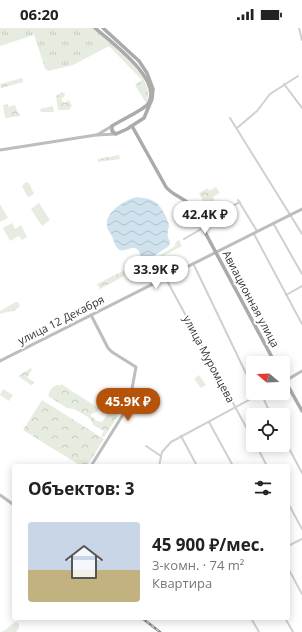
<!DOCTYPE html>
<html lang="ru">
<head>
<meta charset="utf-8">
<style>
	:root { --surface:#fff; --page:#f2f2f2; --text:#222; --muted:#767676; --accent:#b45309 }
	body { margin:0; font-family:"Open Sans",sans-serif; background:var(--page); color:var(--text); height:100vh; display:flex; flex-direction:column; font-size:15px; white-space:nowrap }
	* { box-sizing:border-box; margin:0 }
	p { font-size:13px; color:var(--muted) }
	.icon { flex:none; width:22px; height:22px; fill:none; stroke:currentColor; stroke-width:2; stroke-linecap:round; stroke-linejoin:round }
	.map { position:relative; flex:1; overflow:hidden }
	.panel { position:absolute; left:12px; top:436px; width:278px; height:156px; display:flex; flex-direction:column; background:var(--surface); border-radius:4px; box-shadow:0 2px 10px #0003 }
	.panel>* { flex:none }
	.needle { width:26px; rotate:289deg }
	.controls { position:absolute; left:246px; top:328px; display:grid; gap:8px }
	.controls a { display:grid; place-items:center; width:44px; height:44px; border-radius:4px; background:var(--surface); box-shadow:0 2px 10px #0003; font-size:20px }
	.price { position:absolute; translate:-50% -34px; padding:0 9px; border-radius:14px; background:#fff; color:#222; font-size:13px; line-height:26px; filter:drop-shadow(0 1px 2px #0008) }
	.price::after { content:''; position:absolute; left:50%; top:24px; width:12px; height:9px; margin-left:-6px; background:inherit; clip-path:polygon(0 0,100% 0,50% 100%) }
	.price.current { background:var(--accent); color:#fff }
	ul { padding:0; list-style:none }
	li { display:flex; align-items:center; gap:12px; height:100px; padding:0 16px }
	li span { display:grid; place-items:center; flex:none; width:112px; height:80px; border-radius:4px; color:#555 }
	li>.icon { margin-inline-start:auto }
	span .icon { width:48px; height:48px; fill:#fffc; stroke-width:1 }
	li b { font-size:17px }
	h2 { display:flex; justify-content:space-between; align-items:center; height:48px; padding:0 16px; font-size:17px }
	.status { display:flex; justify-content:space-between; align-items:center; height:28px; padding:0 20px; background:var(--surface); direction:ltr }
	.status svg { height:11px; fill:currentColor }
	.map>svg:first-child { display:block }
	.grass { fill:url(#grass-tufts) }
	.forest { fill:url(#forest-crowns) }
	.pitch { fill:#e6ecdf }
	.water { fill:url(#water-waves) }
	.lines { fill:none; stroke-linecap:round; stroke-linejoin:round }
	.street { stroke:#d0d0d0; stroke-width:2 }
	.secondary { stroke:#bdbdbd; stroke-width:3 }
	.primary { stroke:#ababab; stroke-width:3.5 }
	.rail-casing { stroke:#888; stroke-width:2.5 }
	.rail { stroke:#fff; stroke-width:1; stroke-dasharray:3; stroke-linecap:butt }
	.labels { text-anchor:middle; stroke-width:4; stroke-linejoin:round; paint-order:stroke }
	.street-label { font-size:11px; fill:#333; stroke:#fff }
</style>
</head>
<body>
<div class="status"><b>06:20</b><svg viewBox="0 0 49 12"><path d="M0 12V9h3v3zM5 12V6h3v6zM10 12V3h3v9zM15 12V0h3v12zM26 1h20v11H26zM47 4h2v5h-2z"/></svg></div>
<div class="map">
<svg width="302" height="604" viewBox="0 0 302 604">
	<defs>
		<pattern id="grass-tufts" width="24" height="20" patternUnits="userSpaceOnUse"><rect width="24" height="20" fill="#e6ecdf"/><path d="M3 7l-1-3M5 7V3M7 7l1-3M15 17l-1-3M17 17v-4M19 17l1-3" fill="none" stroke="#c6cbc0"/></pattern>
		<pattern id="forest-crowns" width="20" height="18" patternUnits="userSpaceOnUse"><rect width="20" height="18" fill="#e6ecdf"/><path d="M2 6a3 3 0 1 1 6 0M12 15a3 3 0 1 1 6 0" fill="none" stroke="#c6cbc0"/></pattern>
		<pattern id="water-waves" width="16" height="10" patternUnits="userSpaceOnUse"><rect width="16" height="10" fill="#cfe2ee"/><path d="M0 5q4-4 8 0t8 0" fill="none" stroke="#b2c2cd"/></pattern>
	</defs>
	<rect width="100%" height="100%" fill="#fff"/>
	<path class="grass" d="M0 0H93C108 14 160 52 146 75L135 57 142 52 109 18 73 37 48 43 45 40 34 7 0 18Z"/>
	<g class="forest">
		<polygon points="22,50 23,54 1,60 0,56"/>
		<polygon points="62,64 65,66 64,69 61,71 64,75 69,72 72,78 69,82 58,82 56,68"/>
		<polygon points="7,76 9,79 15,77 18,85 20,86 20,88 5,90 3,77"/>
		<polygon points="53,78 54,84 41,84 40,81"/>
		<polygon points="119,127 120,131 98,134 98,131"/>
		<polygon points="216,159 220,165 213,169 214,172 210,182 208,183 199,165 208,160 209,163"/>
		<polygon points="179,212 182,218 161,229 161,227 175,218 176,214"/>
		<polygon points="131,239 134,244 127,248 126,247 100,261 97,256"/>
		<path d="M16 274H18L20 278C15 285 7 283 0 286V283Z"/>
		<polygon points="31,340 32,342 27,349 34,354 31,357 18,348"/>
		<path d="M61 356 100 381 97 384 91 386V388L97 393 102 394 109 384 114 385 117 387 118 388 104 409 101 408 104 403 93 397 91 392 88 389 74 381 67 380 48 368C50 362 51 359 58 357L60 358Z"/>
		<polygon points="42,372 104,411 87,438 81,438 23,402"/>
		<polygon points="15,594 19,595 19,600 16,604 0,604 4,603"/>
	</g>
	<g class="pitch">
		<polygon points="26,154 29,155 34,166 29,169 27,168 22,158"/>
		<polygon points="39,175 50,192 42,198 31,181"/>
		<polygon points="0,176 8,190 0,194"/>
		<polygon points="12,195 15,201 21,197 27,209 22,212 19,208 10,213 3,200"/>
		<polygon points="199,347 206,357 201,360 194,351"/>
		<polygon points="3,361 13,367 9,373 0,367"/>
		<polygon points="54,395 59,398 53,408 48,404"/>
	</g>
	<path class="water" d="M137 169C153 171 159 173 166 189 167 192 169 195 169 198 168 204 166 208 170 213L169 218 149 231 141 228 138 222 135 220C130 219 125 224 120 222 115 220 114 213 112 208 110 205 107 201 107 197 105 184 126 171 137 169Z"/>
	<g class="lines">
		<g class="street">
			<polyline points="299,0 302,12"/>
			<polyline points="284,56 302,80"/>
			<polyline points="230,90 302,206"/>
			<polyline points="237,100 257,83 270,66 298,48"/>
			<polyline points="238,172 257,203"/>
			<polyline points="208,191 240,174"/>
			<polyline points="273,195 302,246"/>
			<polyline points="254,206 302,296"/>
			<polyline points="184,211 203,200 209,188"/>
			<polyline points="193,235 253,360"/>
			<polyline points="165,249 253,412"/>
			<polyline points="286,267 302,258"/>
			<polyline points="261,365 271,387"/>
			<polyline points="209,394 233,438"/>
			<polyline points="181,408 197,438"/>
			<polyline points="283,409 302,445"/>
			<polyline points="256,417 267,438"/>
			<polyline points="146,418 161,428"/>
			<polyline points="159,438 162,424 171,414 262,365"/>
			<polyline points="288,475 302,501"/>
			<polyline points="288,518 302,511"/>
			<polyline points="288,540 302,566"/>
			<polyline points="251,590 259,604"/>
			<polyline points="285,590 293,604"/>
		</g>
		<g class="secondary">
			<polyline points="97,107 112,98"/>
			<polyline points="0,122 96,107 116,106"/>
			<polyline points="91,287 108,320 112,324 136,339 129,377 91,438"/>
			<polyline points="0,333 302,181"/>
			<polyline points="285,353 302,343"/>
			<polyline points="0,467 14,477"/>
		</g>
		<g class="primary">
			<path d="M95 0C110 13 166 54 147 77 141 83 121 92 112 98V103L116 106 127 101 144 90 152 71 153 61 147 45 139 33 103 0"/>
			<path d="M132 98 166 159C173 168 185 170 191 178L275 335"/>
			<polyline points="283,349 302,383"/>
		</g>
		<g class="rail-casing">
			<polyline id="rail" points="142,590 160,604"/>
		</g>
		<use href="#rail" class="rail"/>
	</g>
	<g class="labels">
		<g class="street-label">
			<text transform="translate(251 271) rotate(62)" y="4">Авиационная улица</text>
			<text transform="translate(61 292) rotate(-27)" y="4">улица 12 Декабря</text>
			<text transform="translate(209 331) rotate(62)" y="4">улица Муромцева</text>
		</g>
	</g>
</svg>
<div class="controls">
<a><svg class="needle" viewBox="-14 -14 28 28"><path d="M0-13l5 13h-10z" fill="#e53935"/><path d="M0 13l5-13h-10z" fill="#767676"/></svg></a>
<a><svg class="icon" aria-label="locate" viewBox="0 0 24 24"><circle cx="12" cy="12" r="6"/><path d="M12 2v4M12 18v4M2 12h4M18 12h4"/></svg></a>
</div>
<b class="price" style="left:205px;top:207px">42.4K ₽</b>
<b class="price" style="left:156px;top:262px">33.9K ₽</b>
<b class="price current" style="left:128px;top:394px">45.9K ₽</b>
<section class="panel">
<h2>Объектов: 3<svg class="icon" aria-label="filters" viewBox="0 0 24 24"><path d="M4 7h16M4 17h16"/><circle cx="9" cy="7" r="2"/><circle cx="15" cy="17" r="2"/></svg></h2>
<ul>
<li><span style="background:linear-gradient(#c9d6e8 60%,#c2b280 0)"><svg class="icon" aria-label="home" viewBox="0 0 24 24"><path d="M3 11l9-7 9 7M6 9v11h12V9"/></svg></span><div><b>45 900 ₽/мес.</b><p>3-комн. · 74 m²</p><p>Квартира</p></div></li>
</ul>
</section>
</div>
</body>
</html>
